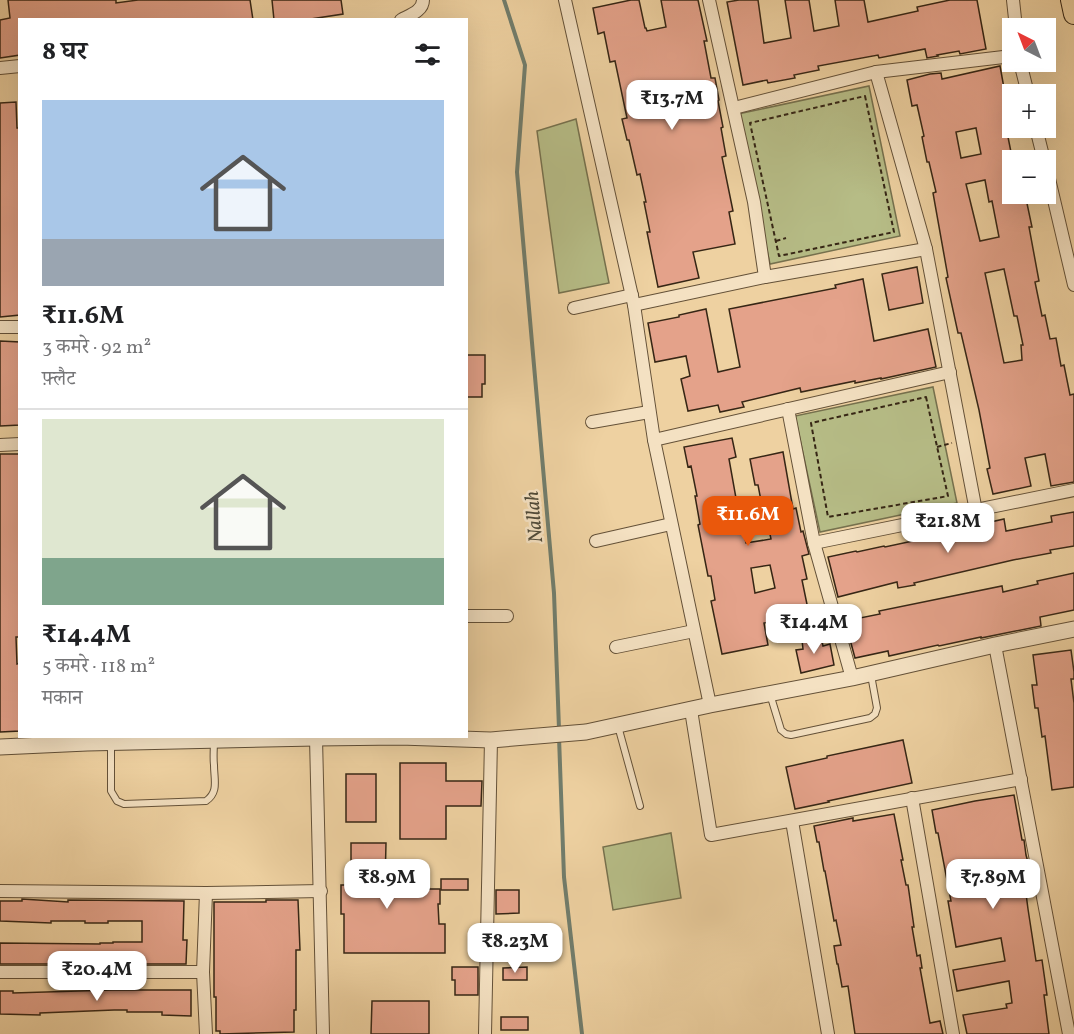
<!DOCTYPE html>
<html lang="hi">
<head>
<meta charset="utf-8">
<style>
	:root { --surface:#fff; --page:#f2f2f2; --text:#202124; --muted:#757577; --line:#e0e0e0; --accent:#ea580c }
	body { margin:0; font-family:Vollkorn,"Noto Serif Devanagari",serif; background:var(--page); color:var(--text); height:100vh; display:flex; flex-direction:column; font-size:22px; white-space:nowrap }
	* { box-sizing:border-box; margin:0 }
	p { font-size:20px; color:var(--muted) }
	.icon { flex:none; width:33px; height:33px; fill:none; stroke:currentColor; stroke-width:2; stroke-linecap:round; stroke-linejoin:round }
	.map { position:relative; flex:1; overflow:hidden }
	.panel { position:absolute; left:18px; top:18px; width:450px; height:720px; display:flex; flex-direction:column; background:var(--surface); border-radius:0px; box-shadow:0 6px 24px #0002 }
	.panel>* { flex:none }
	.needle { width:39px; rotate:318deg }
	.controls { position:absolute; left:1002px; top:18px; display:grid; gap:12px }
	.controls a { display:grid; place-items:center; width:54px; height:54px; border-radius:0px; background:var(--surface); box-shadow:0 6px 24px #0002; font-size:30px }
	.price { position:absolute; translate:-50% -51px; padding:0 14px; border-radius:12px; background:#fff; color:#222; font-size:20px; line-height:39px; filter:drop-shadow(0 2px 3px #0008) }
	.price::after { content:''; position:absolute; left:50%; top:36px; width:18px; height:14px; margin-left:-9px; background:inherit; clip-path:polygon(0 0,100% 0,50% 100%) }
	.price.active { background:var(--accent); color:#fff }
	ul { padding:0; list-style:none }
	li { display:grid; align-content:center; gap:12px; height:318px; padding:0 24px }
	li+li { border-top:2px solid var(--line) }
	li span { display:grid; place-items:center; height:186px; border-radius:0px; color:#555 }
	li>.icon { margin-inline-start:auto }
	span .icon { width:108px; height:108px; fill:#fffc; stroke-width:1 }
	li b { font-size:26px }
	h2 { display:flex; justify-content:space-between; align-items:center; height:72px; padding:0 24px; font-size:26px }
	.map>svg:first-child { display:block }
	.green { fill:#b6bc86; stroke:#76714e; stroke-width:1.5 }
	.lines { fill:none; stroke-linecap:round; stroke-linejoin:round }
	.stream { stroke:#717d6c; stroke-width:4 }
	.building { fill:#e4a28a; stroke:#362615; stroke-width:1.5; fill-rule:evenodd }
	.service-casing { stroke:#645138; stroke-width:8 }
	.minor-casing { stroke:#645138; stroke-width:14 }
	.tertiary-casing { stroke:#645138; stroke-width:17 }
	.trunk-casing { stroke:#362615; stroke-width:22 }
	.path { stroke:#362615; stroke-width:2; stroke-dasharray:4.5 3; stroke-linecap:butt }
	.service { stroke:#f4e1c2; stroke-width:6 }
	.minor { stroke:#f4e1c2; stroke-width:12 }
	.tertiary { stroke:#f4e1c2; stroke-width:15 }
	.trunk { stroke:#eed1a1; stroke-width:20 }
	.labels { text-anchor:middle; stroke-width:5; stroke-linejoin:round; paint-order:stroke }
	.water-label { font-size:20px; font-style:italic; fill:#4f4a39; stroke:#f4e1c2 }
</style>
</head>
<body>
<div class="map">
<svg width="1074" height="1034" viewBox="0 0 1074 1034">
	<rect width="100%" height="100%" fill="#eed1a1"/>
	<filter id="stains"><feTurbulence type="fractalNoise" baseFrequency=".00333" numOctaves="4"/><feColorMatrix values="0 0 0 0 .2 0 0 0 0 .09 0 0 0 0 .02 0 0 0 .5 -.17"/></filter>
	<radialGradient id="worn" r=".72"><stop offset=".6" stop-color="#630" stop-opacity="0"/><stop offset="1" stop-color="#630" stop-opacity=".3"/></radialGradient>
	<g class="green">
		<polygon points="869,86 900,236 770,264 738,114"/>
		<polygon points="576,119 609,283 559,293 537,131"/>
		<polygon points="933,387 957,503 820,532 795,416"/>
		<polygon points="671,833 681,898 613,910 603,847"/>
	</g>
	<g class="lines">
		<g class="stream">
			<polyline points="504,0 525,65 517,172 554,593 559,729"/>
			<polyline points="559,737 564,877 582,1034"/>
		</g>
	</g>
	<g class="building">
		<polygon points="8,0 116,0 116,3 138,0 250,0 253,20 20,20 20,55 0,58 0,20 10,18"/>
		<polygon points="272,0 341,0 343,14 304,20 274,20"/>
		<polygon points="631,0 639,0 645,28 646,28 647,31 666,27 661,0 698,0 707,41 704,41 711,78 715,78 719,100 718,101 723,127 721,128 726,156 722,157 733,211 729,212 735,244 693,252 699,278 658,287 647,232 650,232 644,202 646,202 640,174 637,175 629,140 627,140 622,119 627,118 615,61 610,62 604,32 598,34 593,8"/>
		<polygon points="739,0 758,0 764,43 791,38 785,0 809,0 814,31 839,26 835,0 864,0 868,22 918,11 917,7 950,0 977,0 986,49 960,54 959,51 937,55 938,56 927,58 925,49 879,58 878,55 818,66 819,70 794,75 795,78 768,83 767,80 743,85 727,2"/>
		<path d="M1000 66 1010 121 1005 122 1012 157V194H1025L1032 227H1029L1039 281 1035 282 1042 316 1045 315 1050 339 1056 338 1061 366 1064 365 1070 395 1074 394V482L1051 486 1045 454 1025 458 1031 486 993 494 987 469 990 468 979 410 961 333H958L946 278 948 277 933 193 936 192 929 162H927L922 137 924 136 917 105 912 106 907 80 930 74 941 73 942 79ZM976 128 981 154 961 158 956 132ZM985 180 989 202 992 201 999 237 980 241 966 184ZM1004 269 1014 316H1017L1023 345H1021L1022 360 1004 363 985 273Z"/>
		<polygon points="16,102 17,128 20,128 20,315 0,317 0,103"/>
		<polygon points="917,267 923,303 889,310 882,274"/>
		<polygon points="863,279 874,341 928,329 936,367 881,379 881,378 855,383 855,381 801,392 800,388 742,402 744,407 720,412 718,405 688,411 681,379 690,376 686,356 655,362 648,323 679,317 679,315 706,309 718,372 740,367 729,309 836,288 835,285"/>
		<polygon points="0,341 20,342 20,425 0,426"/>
		<polygon points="466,355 485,355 485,384 482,384 482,397 466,397"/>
		<path d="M732 438 736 457 729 459 739 515H740L746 543 771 539 765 511H763L758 485H755L750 459 783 452 793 509 796 508 801 532 803 531 809 554 802 556 807 579 802 580 809 614 764 623 768 645 722 654 711 601 715 600 711 576H708L698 525 700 524 695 496H697L691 466 688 467 684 447ZM770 565 775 588 755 593 751 568Z"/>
		<polygon points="0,454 20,454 20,637 16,637 17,664 20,663 20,731 0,732"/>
		<polygon points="1074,512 1074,546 1050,550 1051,553 1013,560 914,583 915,585 898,588 897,582 838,597 828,557 856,551 857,552 884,546 885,547 922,539 921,538 1004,519 1006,531 1052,522 1051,516"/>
		<polygon points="1074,573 1074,610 1040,617 1041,626 981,638 981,637 939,646 938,645 889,656 888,651 855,658 845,621 880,614 879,611 1002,586 1003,592 1038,584 1037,581"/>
		<polygon points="821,636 823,646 830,644 834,665 801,673 796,650 803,649 802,640"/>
		<polygon points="1071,650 1074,672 1074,679 1071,679 1074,703 1074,787 1052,790 1045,736 1042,737 1038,708 1035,708 1032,685 1037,685 1033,655"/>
		<polygon points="903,740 912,783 828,801 829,802 795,809 786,767 827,758 827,756"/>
		<polygon points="400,763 446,763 446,781 482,781 481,806 446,806 446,839 400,839"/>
		<rect x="346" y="774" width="30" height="48"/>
		<polygon points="1014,795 1022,840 1024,840 1026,855 1028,862 1022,863 1028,909 1036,961 1042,960 1047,995 1044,995 1049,1034 967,1034 963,1015 1007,1008 1006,1004 1012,1003 1009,981 957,991 953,970 1005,961 1001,938 956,947 948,901 951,901 938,833 936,833 932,810 975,801"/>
		<polygon points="894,814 903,860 901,860 906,885 908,885 914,927 912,927 917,956 920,955 922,968 920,968 930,1023 940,1021 943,1034 855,1034 848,986 842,987 838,964 837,964 834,946 841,945 836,920 834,921 825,871 824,871 819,842 817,842 814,826 853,818 853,821"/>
		<polygon points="351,843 386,843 385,885 409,885 409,889 440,889 440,904 438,904 439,924 445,924 445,953 344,953 344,914 341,914 341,885 351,885"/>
		<rect x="441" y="879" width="27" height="11"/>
		<polygon points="496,890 519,890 519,913 496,914"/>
		<polygon points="22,899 68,902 68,900 184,901 183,940 187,940 186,964 0,964 0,943 100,944 100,943 113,943 113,942 142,942 142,921 108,921 108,923 85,923 85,921 51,921 51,923 0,921 0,901 22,901"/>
		<polygon points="266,900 298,900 300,950 296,950 296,1010 294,1010 294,1032 220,1034 220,1031 216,1031 216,997 214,997 214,902 266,902"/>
		<polygon points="452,967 478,967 478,995 455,995 455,980 452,980"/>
		<polygon points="527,967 527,980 503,980 503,968"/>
		<polygon points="112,990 191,990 191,1016 162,1015 162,1012 127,1012 127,1010 114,1010 40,1013 40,1015 0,1014 0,991 13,991 13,993"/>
		<polygon points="372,1001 429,1001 429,1034 371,1034"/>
		<rect x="501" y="1017" width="27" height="13"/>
	</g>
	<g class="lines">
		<g class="service-casing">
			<g id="service">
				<polyline points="770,694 781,730 786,734 791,735 870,718 875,714 877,708 871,675"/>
				<polyline points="618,726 640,806"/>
				<path d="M111 743V791L117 801 124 804 206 801C219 792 214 780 214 765 213 757 214 748 214 740"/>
			</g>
		</g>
		<g class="minor-casing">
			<g id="minor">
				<polyline points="565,0 634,305 654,440 710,705"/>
				<polyline points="709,0 754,202 765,277"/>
				<polyline points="1013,0 1016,28"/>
				<path d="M401 20C410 15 423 11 423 0"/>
				<polyline points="1020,62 1028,94"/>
				<polyline points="0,68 20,66"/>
				<polyline points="876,72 926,249 976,511"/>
				<polyline points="734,108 876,72 1012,56"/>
				<polyline points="1036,128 1044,160"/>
				<polyline points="1046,166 1074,285"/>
				<polyline points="634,305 765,277 926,249"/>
				<polyline points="574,308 632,295"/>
				<polyline points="0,327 20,327"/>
				<polyline points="788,409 814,543 852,678"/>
				<polyline points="592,422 649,412"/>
				<polyline points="654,440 950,372"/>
				<polyline points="0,445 20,444"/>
				<polyline points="596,541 671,524"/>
				<polyline points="814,543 1074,490"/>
				<polyline points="466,616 507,616"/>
				<polyline points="995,645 1069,1034"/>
				<polyline points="616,647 694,631"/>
				<polyline points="691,710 711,835 1021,779"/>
				<polyline points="316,738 323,1034"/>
				<polyline points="912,798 953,1034"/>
				<polyline points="792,821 828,1034"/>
				<polyline points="0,891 206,893 321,891"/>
				<polyline points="0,972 203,972"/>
				<polyline points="206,1034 203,972 206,893"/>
				<polyline points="485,1034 491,740"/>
			</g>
		</g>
		<g class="tertiary-casing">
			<polyline id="tertiary" points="0,747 87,743 316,738 400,737 491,740 586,732 710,705 852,678 995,645 1074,629"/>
		</g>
		<g class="trunk-casing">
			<polyline id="trunk" points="1071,0 1074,14"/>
		</g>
		<g class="path">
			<polygon points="865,96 894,232 779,256 750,123"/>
			<polyline points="776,241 786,238"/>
			<polygon points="926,397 948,496 828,517 811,423"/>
			<polyline points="937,447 952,443"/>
		</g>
		<use href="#service" class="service"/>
		<use href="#minor" class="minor"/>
		<use href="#tertiary" class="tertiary"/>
		<use href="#trunk" class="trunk"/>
	</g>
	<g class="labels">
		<g class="water-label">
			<text transform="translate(533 517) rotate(-95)" y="7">Nallah</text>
		</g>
	</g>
	<rect width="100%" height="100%" filter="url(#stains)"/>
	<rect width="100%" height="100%" fill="url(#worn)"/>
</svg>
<div class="controls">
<a><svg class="needle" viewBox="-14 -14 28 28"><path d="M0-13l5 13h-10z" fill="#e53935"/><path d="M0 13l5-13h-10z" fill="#757577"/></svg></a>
<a>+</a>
<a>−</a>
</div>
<b class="price" style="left:672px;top:131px">₹13.7M</b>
<b class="price active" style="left:748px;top:547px">₹11.6M</b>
<b class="price" style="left:948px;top:554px">₹21.8M</b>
<b class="price" style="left:814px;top:655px">₹14.4M</b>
<b class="price" style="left:387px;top:910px">₹8.9M</b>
<b class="price" style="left:993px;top:910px">₹7.89M</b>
<b class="price" style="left:515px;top:974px">₹8.23M</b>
<b class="price" style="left:97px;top:1002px">₹20.4M</b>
<section class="panel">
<h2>8 घर<svg class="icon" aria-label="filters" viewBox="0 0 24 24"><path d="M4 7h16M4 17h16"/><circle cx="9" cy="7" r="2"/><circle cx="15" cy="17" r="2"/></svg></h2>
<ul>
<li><span style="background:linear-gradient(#a9c7e8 75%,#9aa5b1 0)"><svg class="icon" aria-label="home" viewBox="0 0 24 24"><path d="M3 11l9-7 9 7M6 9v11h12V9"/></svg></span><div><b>₹11.6M</b><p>3 कमरे · 92 m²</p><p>फ़्लैट</p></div></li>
<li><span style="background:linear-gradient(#dfe7d0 75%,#7fa58c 0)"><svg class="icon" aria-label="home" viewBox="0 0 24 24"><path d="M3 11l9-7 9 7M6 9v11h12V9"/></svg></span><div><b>₹14.4M</b><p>5 कमरे · 118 m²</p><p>मकान</p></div></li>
</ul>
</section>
</div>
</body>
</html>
